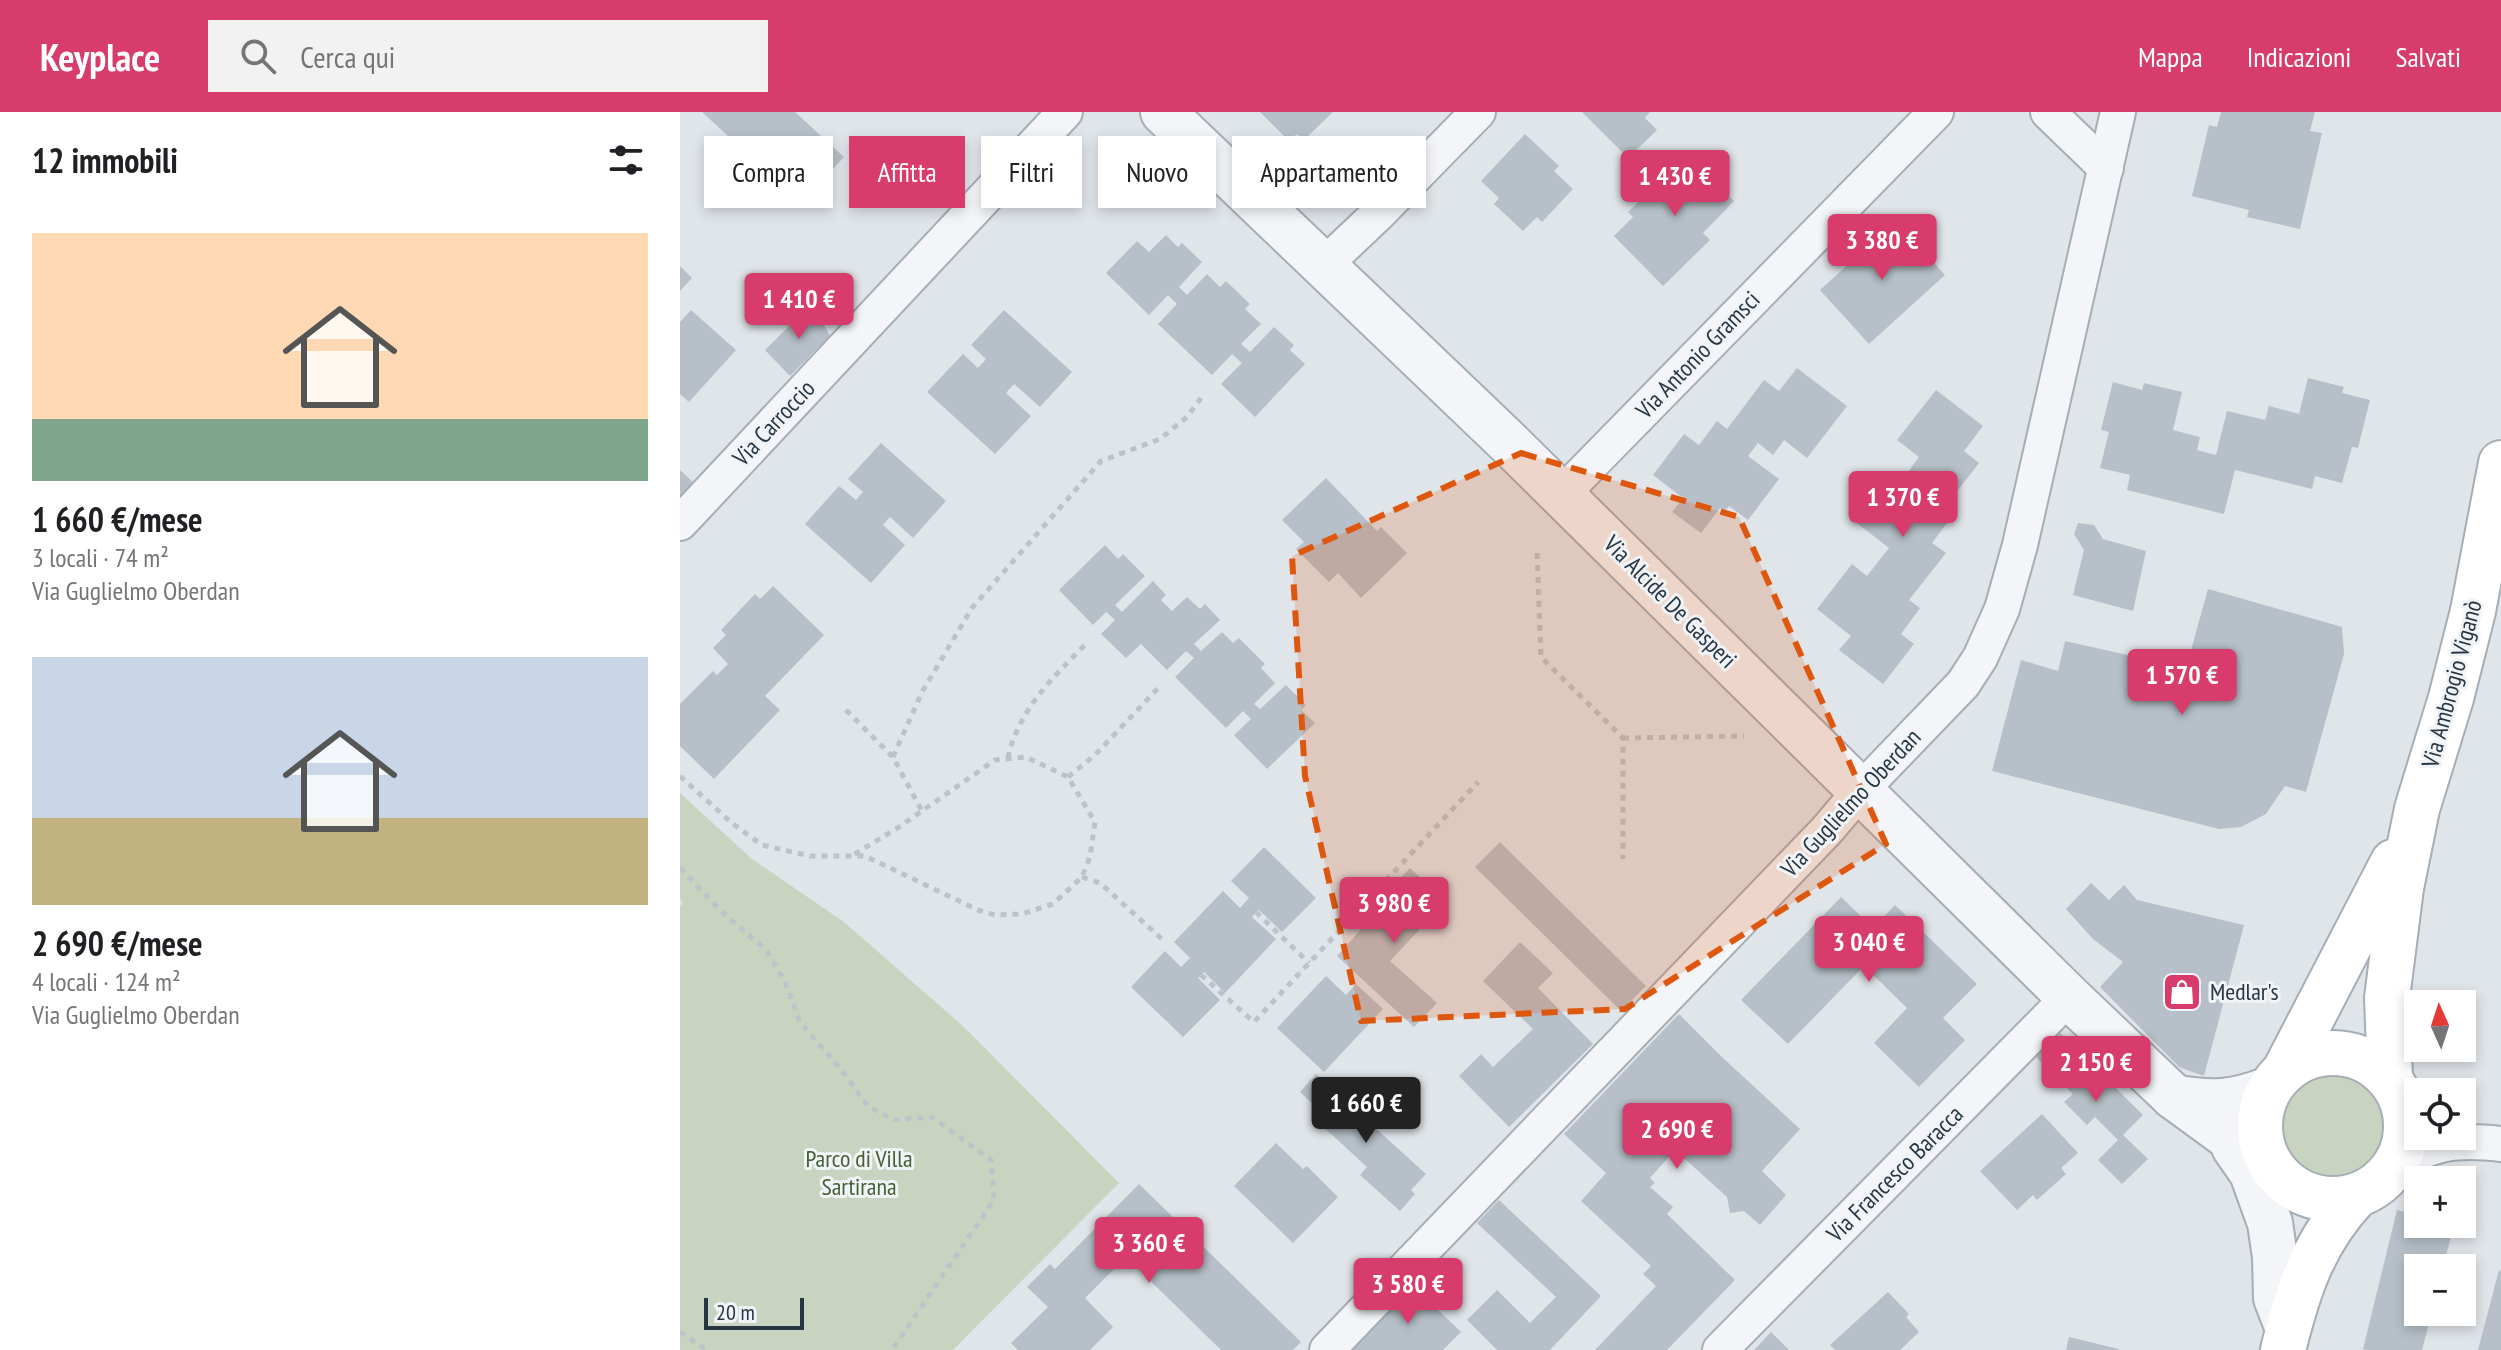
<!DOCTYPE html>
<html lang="it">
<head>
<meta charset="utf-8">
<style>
	:root { --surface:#fff; --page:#f2f2f2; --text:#202124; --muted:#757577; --accent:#d83c6d }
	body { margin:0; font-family:"PT Sans Narrow",sans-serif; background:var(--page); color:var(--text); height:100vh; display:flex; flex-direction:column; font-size:30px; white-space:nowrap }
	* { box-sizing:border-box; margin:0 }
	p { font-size:26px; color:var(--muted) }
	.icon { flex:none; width:44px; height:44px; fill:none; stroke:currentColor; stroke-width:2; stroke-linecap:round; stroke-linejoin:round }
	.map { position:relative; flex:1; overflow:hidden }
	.side { display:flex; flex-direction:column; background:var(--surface); width:680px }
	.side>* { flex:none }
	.top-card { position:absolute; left:24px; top:24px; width:760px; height:72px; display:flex; gap:16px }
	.needle { width:52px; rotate:357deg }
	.controls { position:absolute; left:1724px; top:878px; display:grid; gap:16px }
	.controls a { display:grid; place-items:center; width:72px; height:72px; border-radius:0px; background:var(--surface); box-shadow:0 4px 12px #0003; font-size:40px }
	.scale { position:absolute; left:24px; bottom:20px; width:100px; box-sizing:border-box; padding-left:8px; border:4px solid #273643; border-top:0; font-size:22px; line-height:28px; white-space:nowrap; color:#273643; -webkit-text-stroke:6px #f0f4f7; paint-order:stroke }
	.price { position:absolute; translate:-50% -68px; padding:0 18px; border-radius:8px; background:var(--accent); color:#fff; font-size:26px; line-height:52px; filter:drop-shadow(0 2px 4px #0008) }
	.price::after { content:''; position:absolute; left:50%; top:48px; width:24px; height:18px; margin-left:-12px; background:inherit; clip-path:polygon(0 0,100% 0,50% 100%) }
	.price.selected { background:#222; color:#fff }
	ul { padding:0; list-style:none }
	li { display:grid; align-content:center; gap:16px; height:424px; padding:0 32px }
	li span { display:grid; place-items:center; height:248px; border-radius:0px; color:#555 }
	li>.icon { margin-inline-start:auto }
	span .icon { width:144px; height:144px; fill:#fffc; stroke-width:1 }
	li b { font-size:34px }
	h2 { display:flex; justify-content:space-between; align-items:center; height:96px; padding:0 32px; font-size:34px }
	.tag { padding:0 28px; border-radius:0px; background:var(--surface); box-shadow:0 4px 12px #0003; font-size:28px; line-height:72px }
	.tag.selected { background:var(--accent); color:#fff }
	header { display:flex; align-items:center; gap:48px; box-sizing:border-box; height:112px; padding:0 40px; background:var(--accent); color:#fff }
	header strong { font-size:38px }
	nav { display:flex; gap:44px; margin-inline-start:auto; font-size:28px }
	.search { width:560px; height:72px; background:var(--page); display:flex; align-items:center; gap:20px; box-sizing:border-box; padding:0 28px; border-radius:0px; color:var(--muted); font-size:30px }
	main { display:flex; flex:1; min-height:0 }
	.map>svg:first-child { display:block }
	.green { fill:#c9d4c0 }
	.building { fill:#b7c0c8 }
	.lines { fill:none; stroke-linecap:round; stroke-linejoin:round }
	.minor-casing { stroke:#a5adb5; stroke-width:38 }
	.tertiary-casing { stroke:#a5adb5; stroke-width:48 }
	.secondary-casing { stroke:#a5adb5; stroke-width:48 }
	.path { stroke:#bec3c9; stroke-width:5; stroke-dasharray:6 6; stroke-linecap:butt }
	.minor { stroke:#f3f5f8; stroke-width:34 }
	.tertiary { stroke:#f3f5f8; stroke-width:44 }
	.secondary { stroke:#fff; stroke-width:44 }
	.marked { fill:#de570f; fill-opacity:0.2; stroke:#de570f; stroke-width:6; stroke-dasharray:16 10; stroke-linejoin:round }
	.labels { text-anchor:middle; stroke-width:6; stroke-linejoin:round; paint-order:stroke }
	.street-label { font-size:24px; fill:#273643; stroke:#f0f4f7 }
	.poi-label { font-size:24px; fill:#273643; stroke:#f0f4f7; text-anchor:start }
	.park-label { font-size:24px; fill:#435f33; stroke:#f0f4f7 }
</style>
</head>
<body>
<header>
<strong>Keyplace</strong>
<div class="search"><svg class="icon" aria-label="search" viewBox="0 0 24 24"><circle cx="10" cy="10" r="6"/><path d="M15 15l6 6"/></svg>Cerca qui</div>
<nav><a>Mappa</a><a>Indicazioni</a><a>Salvati</a></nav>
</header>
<main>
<section class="side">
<h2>12 immobili<svg class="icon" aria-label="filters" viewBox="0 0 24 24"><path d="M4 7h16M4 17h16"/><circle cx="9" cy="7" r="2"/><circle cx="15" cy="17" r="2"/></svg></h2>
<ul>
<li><span style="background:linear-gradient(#ffd9b3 75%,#7fa58c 0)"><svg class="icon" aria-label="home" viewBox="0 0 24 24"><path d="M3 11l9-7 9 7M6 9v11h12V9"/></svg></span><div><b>1 660 €/mese</b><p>3 locali · 74 m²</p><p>Via Guglielmo Oberdan</p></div></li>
<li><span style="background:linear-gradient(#c9d6e8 65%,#c2b280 0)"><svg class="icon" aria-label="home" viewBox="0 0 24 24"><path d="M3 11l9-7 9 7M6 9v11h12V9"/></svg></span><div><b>2 690 €/mese</b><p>4 locali · 124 m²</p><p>Via Guglielmo Oberdan</p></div></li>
</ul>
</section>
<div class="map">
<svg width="1821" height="1238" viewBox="0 0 1821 1238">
	<rect width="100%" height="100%" fill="#e0e5ea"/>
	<g class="green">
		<polygon points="0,681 72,747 164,810 284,915 439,1071 273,1238 0,1238 0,794 3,791 0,787"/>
		<circle cx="1653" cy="1013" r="54"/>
	</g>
	<g class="building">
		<polygon points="22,0 115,0 164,45 121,91"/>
		<polygon points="580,0 653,0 624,28 617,22 609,29"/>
		<polygon points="902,0 970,0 965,6 977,18 948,46"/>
		<polygon points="1541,0 1635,0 1630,19 1642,21 1620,117 1567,105 1569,98 1512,84 1529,13 1537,15"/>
		<polygon points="845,22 879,54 874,59 893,77 862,110 857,105 843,119 814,92 819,86 801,69"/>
		<polygon points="1011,38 1045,72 1041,76 1054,89 1023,121 1030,128 983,174 934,124 953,105 948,100"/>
		<polygon points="1216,109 1265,163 1189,232 1140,178"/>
		<polygon points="486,123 498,135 502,131 522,150 499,175 507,183 527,162 540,175 546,169 570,192 565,197 581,212 561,232 570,240 594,215 614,233 610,238 625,252 575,305 541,272 562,251 552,242 532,263 478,212 497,192 488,183 469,203 426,161 457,129 469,140"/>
		<polygon points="0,154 12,166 0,179"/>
		<polygon points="132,191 150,224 110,264 85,238"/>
		<polygon points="11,198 56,238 9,290 0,282 0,210"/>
		<polygon points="324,198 392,260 360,295 334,272 326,281 351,304 315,342 247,280 283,242 298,256 306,247 291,233"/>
		<polygon points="1117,256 1167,294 1127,346 1104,328 1093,343 1078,331 1068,344 1099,367 1068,408 1049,394 1045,399 1040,396 1021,421 992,400 1003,386 973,363 1004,322 1019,333 1037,309 1047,317 1084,268 1099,279"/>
		<polygon points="1628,266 1664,275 1662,281 1690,288 1678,336 1672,335 1662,371 1635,364 1632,377 1555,358 1544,402 1447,378 1450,363 1420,356 1429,320 1421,318 1433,270 1462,278 1464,271 1502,280 1493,318 1520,325 1517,338 1536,343 1547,299 1585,308 1589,294 1619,302"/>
		<polygon points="1256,278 1303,314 1284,339 1299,351 1261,400 1270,407 1252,431 1266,441 1229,488 1240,496 1221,522 1234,532 1203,572 1159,538 1171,524 1137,497 1172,452 1187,464 1209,436 1169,405 1203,361 1230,382 1240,369 1228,360 1239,345 1217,328"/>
		<polygon points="201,331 266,389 233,426 210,405 203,413 225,433 191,471 125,412 159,374 176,388 183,380 168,367"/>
		<polygon points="0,358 14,371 0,386"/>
		<polygon points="646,366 697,419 701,415 727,441 681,486 658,461 649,470 616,437 624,430 602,408"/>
		<polygon points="1398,411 1414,413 1423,427 1466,439 1453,499 1393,483 1404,438 1394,422"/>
		<polygon points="425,433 438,447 443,442 465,464 435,493 442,500 473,469 486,483 481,488 492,499 507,485 520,497 525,492 540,508 514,532 521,539 542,520 553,531 559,526 585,552 581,556 595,571 574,592 580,597 606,573 626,593 621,598 635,611 587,657 554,623 571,607 563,599 546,616 495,565 514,546 506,539 487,558 461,532 446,546 421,522 435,508 426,500 413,513 379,478"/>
		<polygon points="93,474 144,523 85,584 100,598 34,667 0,634 0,592 33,559 37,563 48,552 33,536 46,523 41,518 75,482 80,487"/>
		<polygon points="1528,477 1662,515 1664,542 1626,680 1605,674 1586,702 1561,715 1539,717 1312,659 1341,548 1378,559 1385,529 1506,556"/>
		<polygon points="820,730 966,874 941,899 795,755"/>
		<polygon points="584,735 636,786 602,820 579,798 576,800 572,805 596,827 545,881 524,860 518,866 540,888 503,925 451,875 485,839 501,855 510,846 494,830 543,779 560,796 569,786 551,769"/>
		<polygon points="730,756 766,789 710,849 757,891 734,915 657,844 694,803 689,799"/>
		<polygon points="1411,771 1429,788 1444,773 1457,788 1564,813 1524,964 1499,955 1420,875 1443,850 1413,827 1386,797"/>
		<polygon points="1161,785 1193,816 1215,793 1297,872 1263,906 1285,928 1239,975 1194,931 1227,896 1184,854 1108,932 1061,888"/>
		<polygon points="840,830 873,861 858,876 913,932 829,1015 779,964 801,942 813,955 853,917 803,869"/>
		<polygon points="646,864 666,883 676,872 703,897 644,960 597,916"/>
		<polygon points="999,902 1043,946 1120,1017 1082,1059 1106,1083 1080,1113 1064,1099 1050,1101 1047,1085 995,1038 970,1066 975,1071 970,1075 993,1095 987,1102 1055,1168 987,1238 915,1238 976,1174 963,1162 971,1154 901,1089 926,1061 884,1022"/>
		<polygon points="1380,921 1463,1003 1443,1023 1468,1047 1442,1072 1418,1048 1438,1028 1415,1005 1407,1013 1384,990 1393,982 1356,945"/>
		<polygon points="636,962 746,1062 731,1078 735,1082 720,1099 680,1063 687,1055 638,1010 645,1003 620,980"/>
		<polygon points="1362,1002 1398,1041 1381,1056 1386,1062 1357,1088 1353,1083 1337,1098 1300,1059"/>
		<polygon points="596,1031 623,1057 627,1054 658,1085 613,1131 554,1074"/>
		<polygon points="459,1072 621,1230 613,1238 541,1238 446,1145 405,1186 433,1215 410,1238 338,1238 331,1231 368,1195 347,1175 370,1152 375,1157"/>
		<polygon points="819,1088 921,1184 870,1238 817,1238 787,1208 817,1178 850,1211 876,1185 797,1111"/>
		<polygon points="1717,1098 1738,1103 1738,1112 1774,1112 1763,1156 1738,1156 1738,1200 1752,1200 1742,1238 1688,1238 1683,1237"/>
		<polygon points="1819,1158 1821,1159 1821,1238 1798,1238"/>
		<polygon points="729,1170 781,1220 763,1238 667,1238"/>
		<polygon points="1208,1180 1229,1202 1226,1205 1239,1220 1220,1238 1155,1238 1150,1233"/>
		<polygon points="1091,1220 1109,1238 1074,1238"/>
		<polygon points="1389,1225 1439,1237 1438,1238 1386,1238"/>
	</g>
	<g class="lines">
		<g class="minor-casing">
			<g id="minor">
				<polyline points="1368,0 1426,56"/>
				<polyline points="643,154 697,103 798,0"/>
				<polyline points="881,383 1256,0"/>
				<polyline points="0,411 385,0"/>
				<polyline points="1717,977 1738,991"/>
				<path d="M1716 1052C1756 1030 1776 1027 1821 1032"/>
				<polyline points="647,1238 1147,718 1180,679 1283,572 1300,546 1322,497 1340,433 1438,0"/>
				<polyline points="1040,1238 1389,885"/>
			</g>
		</g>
		<g class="tertiary-casing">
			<g id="tertiary">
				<polyline points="483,0 830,332 1389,885 1494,985 1594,1058"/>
				<path d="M1494 985C1531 992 1553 991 1589 977"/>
				<polyline points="1554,1035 1572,1061 1590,1111 1595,1145 1596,1186 1608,1217"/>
			</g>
		</g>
		<g class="secondary-casing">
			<g id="secondary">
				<circle cx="1653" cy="1014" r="73"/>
				<polyline points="1605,958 1713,750"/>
				<polyline points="1710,967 1707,886 1721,776 1737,697 1771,586 1793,499 1821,351"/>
				<path d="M1603 1238C1618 1178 1633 1130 1676 1084"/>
			</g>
		</g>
		<g class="path">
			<polyline points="857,441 861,545 943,626 943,747"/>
			<polyline points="166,598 213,645 242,699"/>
			<polyline points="943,626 1064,624"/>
			<polyline points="213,645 242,580 292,496 421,349 480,327 507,305 524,282"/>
			<path d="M328 646C338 599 372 566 406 532"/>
			<polyline points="0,664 53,712 82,733 130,744 185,744 298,798 315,803 342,802 373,792 402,765 410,745 415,710 388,665 346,645 315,648 216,717 173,743"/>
			<polyline points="388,665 415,643 481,573"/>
			<polyline points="0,756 41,799 86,838 105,870 120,910 159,955 188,994 214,1008 252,1005 311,1048 314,1088 212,1238"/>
			<polyline points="402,765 420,771 484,829"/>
			<polyline points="576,800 629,851"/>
			<polyline points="521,863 574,910 798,670"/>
			<polyline points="0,1220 27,1238"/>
		</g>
		<use href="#minor" class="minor"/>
		<use href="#tertiary" class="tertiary"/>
		<use href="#secondary" class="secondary"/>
	</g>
	<path class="marked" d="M841 341 1059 405 1206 732 945 897 681 909 625 664 612 444Z"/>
	<defs>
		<g id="shop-square" transform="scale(2)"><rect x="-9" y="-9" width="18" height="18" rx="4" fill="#d83c6d" stroke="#f0f4f7"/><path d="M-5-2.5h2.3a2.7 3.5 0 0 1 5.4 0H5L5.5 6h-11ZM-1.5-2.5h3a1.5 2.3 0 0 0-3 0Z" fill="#fff"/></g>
	</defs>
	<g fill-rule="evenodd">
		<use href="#shop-square" x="1502" y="880"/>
	</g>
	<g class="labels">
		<g class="street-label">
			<text transform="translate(1018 243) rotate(-46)" y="8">Via Antonio Gramsci</text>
			<text transform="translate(94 311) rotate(-47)" y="8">Via Carroccio</text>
			<text transform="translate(990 490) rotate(45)" y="8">Via Alcide De Gasperi</text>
			<text transform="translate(1772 572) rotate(-75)" y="8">Via Ambrogio Viganò</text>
			<text transform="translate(1171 691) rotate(-47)" y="8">Via Guglielmo Oberdan</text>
			<text transform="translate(1215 1062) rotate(-45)" y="8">Via Francesco Baracca</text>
		</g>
		<g class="poi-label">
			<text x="1530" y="888">Medlar's</text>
		</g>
		<g class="park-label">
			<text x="179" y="1055">Parco di Villa<tspan x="179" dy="28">Sartirana</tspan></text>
		</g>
	</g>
</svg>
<div class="controls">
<a><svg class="needle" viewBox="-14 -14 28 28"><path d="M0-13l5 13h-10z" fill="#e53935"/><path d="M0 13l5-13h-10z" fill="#757577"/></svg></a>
<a><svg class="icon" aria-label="locate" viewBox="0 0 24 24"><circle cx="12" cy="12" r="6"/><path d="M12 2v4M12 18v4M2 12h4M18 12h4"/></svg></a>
<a>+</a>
<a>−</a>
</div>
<div class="scale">20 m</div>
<b class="price" style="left:995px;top:106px">1 430 €</b>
<b class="price" style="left:1202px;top:170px">3 380 €</b>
<b class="price" style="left:119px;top:229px">1 410 €</b>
<b class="price" style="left:1223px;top:427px">1 370 €</b>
<b class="price" style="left:1502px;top:605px">1 570 €</b>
<b class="price" style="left:714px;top:833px">3 980 €</b>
<b class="price" style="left:1189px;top:872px">3 040 €</b>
<b class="price" style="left:1416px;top:992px">2 150 €</b>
<b class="price selected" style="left:686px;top:1033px">1 660 €</b>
<b class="price" style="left:997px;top:1059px">2 690 €</b>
<b class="price" style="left:469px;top:1173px">3 360 €</b>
<b class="price" style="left:728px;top:1214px">3 580 €</b>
<div class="top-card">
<a class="tag">Compra</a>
<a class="tag selected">Affitta</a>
<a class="tag">Filtri</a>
<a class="tag">Nuovo</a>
<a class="tag">Appartamento</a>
</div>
</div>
</main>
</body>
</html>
